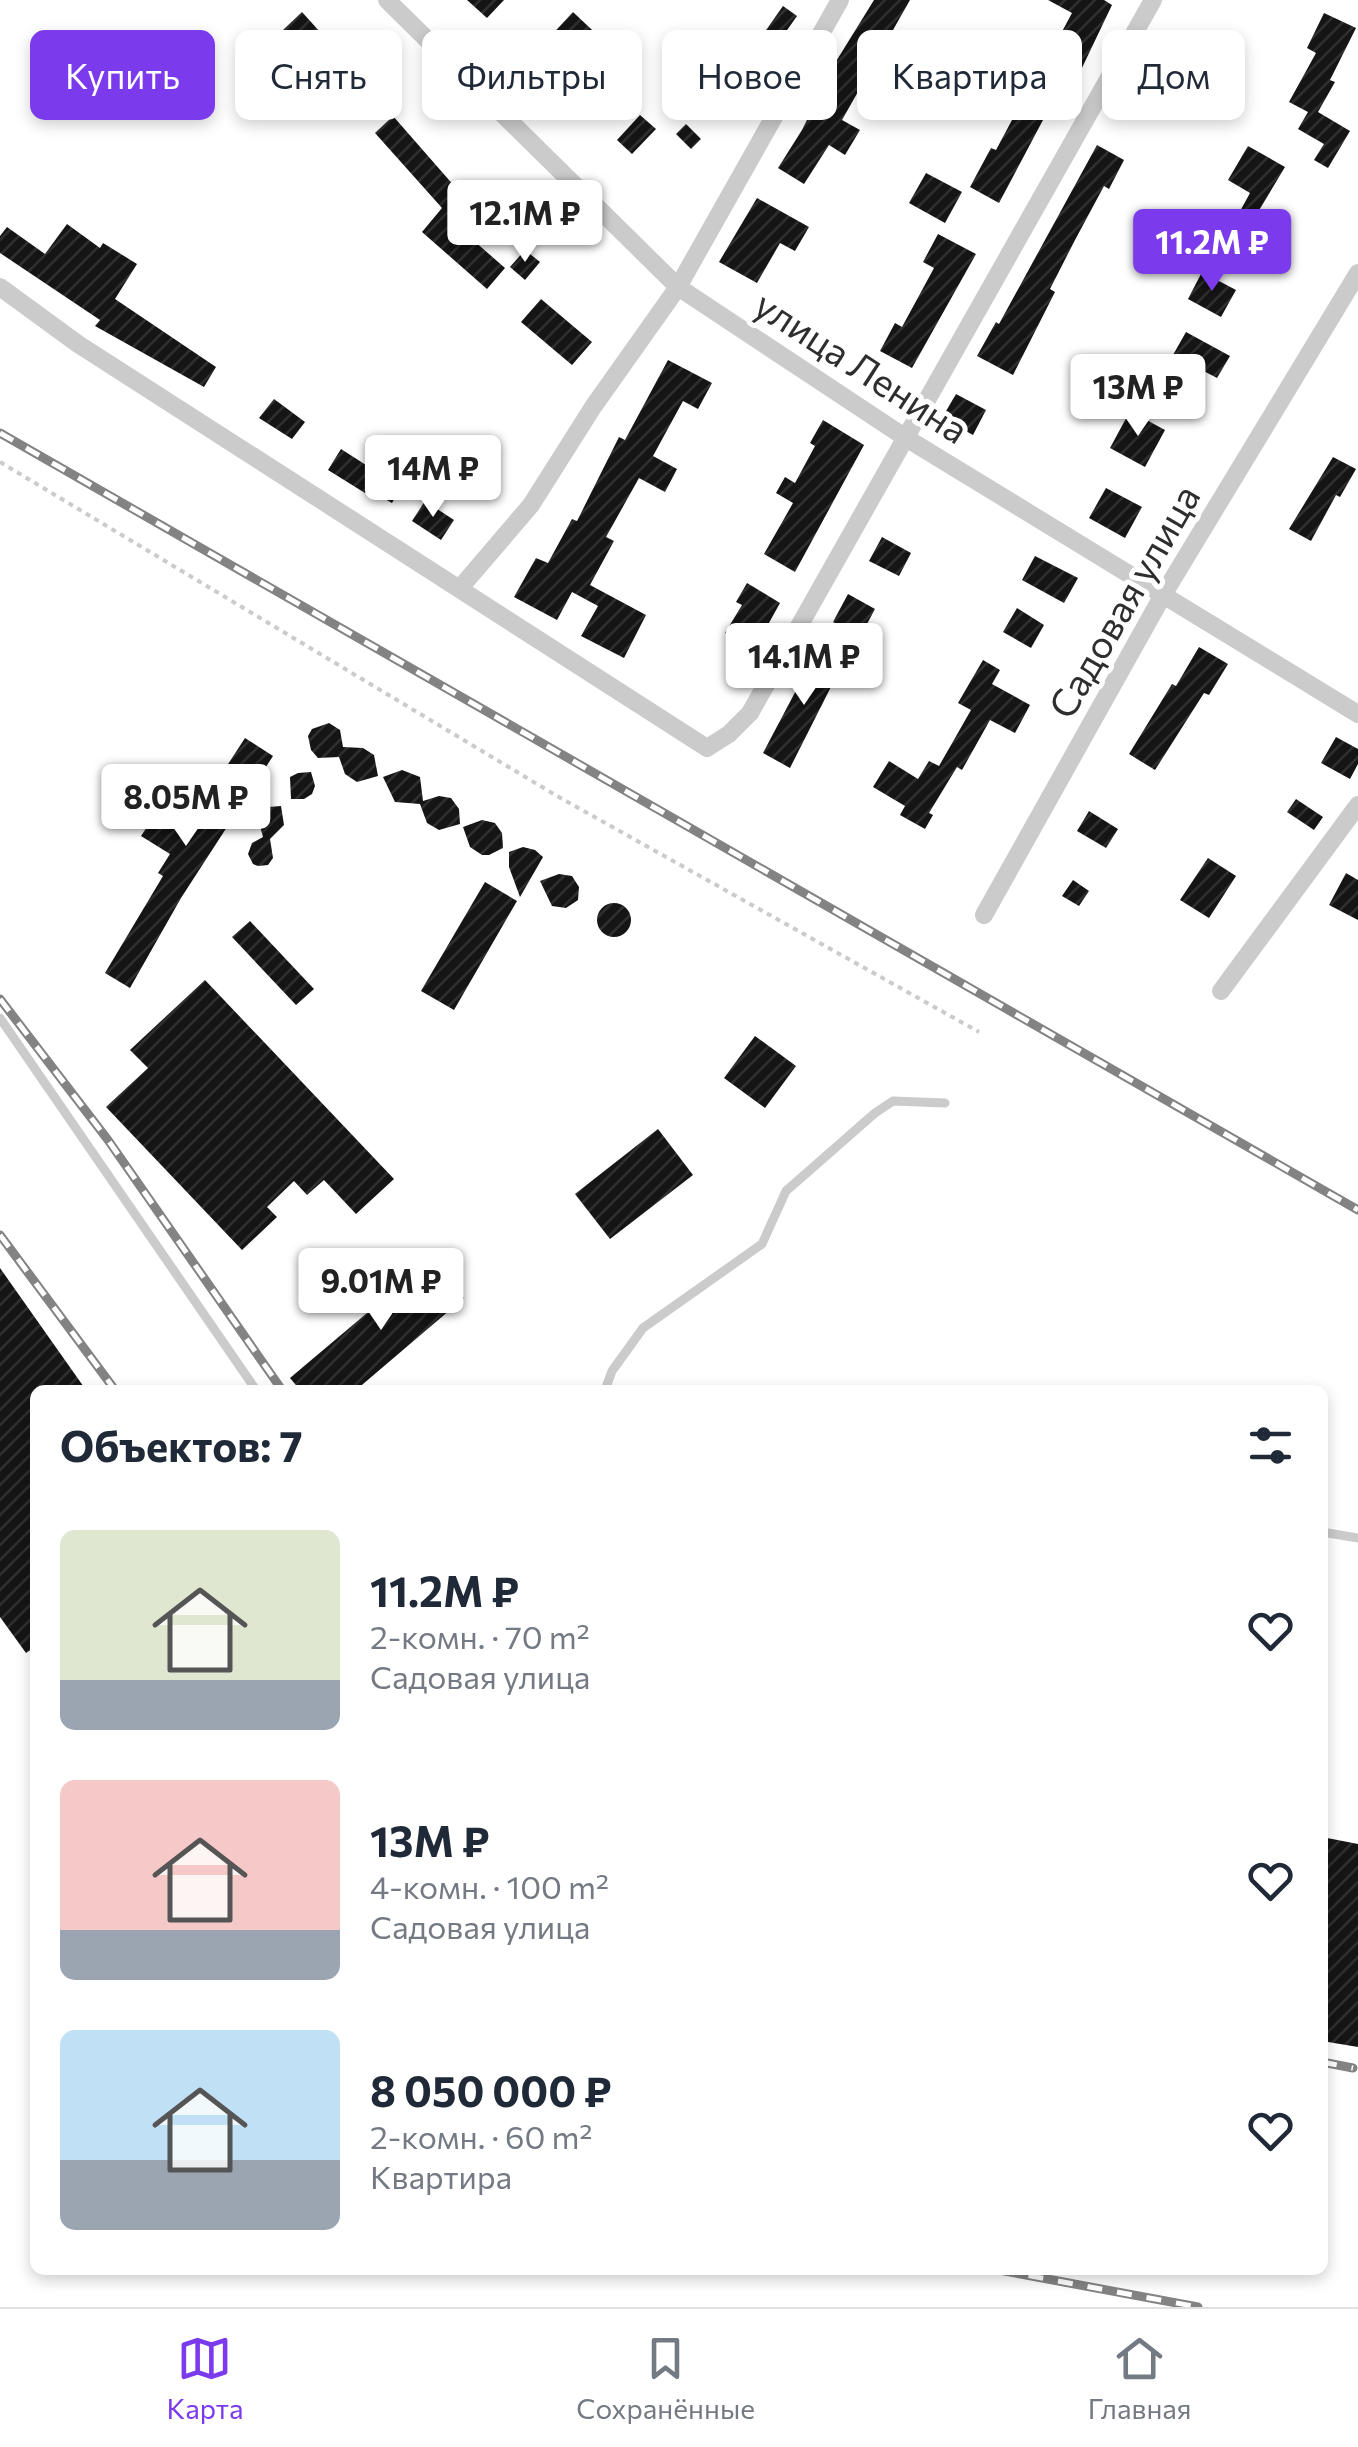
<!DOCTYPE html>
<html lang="ru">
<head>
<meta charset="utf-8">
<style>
	:root { --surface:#fff; --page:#f2f2f3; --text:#1f2937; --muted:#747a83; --line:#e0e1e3; --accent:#7c3aed }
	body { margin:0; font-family:Commissioner,sans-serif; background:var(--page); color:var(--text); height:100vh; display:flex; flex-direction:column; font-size:38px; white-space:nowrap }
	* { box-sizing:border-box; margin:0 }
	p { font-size:32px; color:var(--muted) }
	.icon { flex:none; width:55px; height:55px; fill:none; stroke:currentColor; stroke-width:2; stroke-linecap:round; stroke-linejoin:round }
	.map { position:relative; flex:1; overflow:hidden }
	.sheet { position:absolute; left:30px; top:1385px; width:1298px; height:890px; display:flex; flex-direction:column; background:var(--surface); border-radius:15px; box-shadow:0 5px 15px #0003 }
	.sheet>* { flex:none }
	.hud { position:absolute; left:30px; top:30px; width:1300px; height:90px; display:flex; gap:20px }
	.price { position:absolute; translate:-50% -85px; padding:0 22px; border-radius:10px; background:#fff; color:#222; font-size:32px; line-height:65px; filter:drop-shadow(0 2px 5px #0008) }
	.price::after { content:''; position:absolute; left:50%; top:60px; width:30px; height:22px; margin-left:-15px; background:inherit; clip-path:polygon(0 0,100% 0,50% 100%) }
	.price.current { background:var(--accent); color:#fff }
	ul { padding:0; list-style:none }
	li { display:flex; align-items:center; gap:30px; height:250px; padding:0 30px }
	li span { display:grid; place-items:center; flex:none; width:280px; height:200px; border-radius:15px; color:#555 }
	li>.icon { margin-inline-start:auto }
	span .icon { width:120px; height:120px; fill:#fffc; stroke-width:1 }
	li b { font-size:42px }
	h2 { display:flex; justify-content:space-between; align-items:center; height:120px; padding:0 30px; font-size:42px }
	.tag { padding:0 35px; border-radius:15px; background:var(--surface); box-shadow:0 5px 15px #0003; font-size:35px; line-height:90px }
	.tag.current { background:var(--accent); color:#fff }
	.dock { display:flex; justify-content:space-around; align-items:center; height:140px; border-top:2px solid var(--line); background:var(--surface); font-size:28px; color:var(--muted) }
	.dock a { display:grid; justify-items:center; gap:5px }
	.dock .current { color:var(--accent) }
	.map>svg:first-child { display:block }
	.building { fill:url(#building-hatch) }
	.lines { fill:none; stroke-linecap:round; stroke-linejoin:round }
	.path { stroke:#cbcbcb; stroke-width:4; stroke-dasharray:5 5; stroke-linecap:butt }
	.service { stroke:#cbcbcb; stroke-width:9 }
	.minor { stroke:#cbcbcb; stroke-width:18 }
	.rail-casing { stroke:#838383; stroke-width:9 }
	.rail { stroke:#fff; stroke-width:5; stroke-dasharray:15; stroke-linecap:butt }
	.labels { text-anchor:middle; stroke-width:10; stroke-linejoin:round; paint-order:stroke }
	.street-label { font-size:38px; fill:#2e2e2e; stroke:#fff }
</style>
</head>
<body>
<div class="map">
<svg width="1358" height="2307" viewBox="0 0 1358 2307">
	<defs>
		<pattern id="building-hatch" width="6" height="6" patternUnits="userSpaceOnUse" patternTransform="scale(2.5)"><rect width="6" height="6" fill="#151515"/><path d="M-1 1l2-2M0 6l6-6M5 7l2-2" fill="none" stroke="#2f2f2f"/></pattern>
	</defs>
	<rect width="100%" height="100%" fill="#fff"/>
	<g class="building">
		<polygon points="467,0 504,0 487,18"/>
		<polygon points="874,0 910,0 842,120 860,130 845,155 829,145 804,184 778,168 802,130 835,63"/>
		<polygon points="1048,0 1104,0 1112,5 1080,72 1074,68 1055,104 1052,103 999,203 970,187 991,148 996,150 1028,90 1021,86 1034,62 1043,67 1072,13"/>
		<polygon points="783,6 797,16 778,43 764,33"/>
		<polygon points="302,12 377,95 355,113 337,91 340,88 283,30"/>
		<polygon points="573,12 608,45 591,63 570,44 544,69 532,56"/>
		<polygon points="1324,13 1356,28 1330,80 1335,82 1318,112 1350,131 1328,168 1314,160 1324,144 1298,129 1308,112 1289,102 1316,53 1307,48"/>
		<polygon points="1156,40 1184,55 1164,94 1135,79"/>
		<polygon points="586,79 603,94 589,108 574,93"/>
		<polygon points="640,115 656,129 632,154 617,140"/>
		<polygon points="393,116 463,196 490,220 473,240 505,268 487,289 422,232 442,208 375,133"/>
		<polygon points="686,124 701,139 691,149 676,134"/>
		<polygon points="1097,145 1124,160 1109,189 1104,186 1075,240 1050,289 1055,292 1013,375 977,356 996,322 999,324"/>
		<polygon points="1248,146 1285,167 1258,212 1266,217 1244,256 1222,244 1250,193 1228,180"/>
		<polygon points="926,173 962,192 945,223 909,203"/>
		<polygon points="757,198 809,227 795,251 780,243 757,283 719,262"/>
		<polygon points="67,224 100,248 103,243 137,264 115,299 216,367 204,387 95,326 100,320 0,253 0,236 7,227 45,254"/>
		<polygon points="938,234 976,254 912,368 880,351 895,323 902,327 934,268 923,262"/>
		<polygon points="525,250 540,262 525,280 510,267"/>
		<polygon points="1202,272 1236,290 1221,317 1188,299"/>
		<polygon points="541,299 592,342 572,365 521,322"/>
		<polygon points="1186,332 1230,356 1217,378 1173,355"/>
		<polygon points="668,360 712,383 698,409 683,401 653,456 677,469 665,492 639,478 606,537 614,541 590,585 646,615 624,658 581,636 598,606 572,592 557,620 514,597 536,558 548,563 572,519 577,521 619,437 625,440"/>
		<polygon points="956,394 986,410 973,435 942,418"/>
		<polygon points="274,399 305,422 292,439 259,418"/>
		<polygon points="1130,411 1165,430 1145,467 1110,448"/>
		<polygon points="823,420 864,445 795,572 764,554 793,503 776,493 785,477 795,483 815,446 810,443"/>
		<polygon points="341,449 380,474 385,465 406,478 392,503 368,489 365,493 328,470"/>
		<polygon points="1333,457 1356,469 1340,497 1336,495 1311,541 1289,529"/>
		<polygon points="1106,488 1142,507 1125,538 1089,518"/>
		<polygon points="425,501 454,520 441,540 412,521"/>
		<polygon points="882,537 911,553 899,576 869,561"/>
		<polygon points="1035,556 1078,578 1064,603 1022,580"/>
		<polygon points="747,583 780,603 754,650 725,633 742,605 736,602"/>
		<polygon points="848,594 875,609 860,637 833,622"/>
		<polygon points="1017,608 1044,625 1031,648 1003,632"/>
		<polygon points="819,647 844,661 790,768 763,753"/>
		<polygon points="1199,647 1228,664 1209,695 1204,693 1155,770 1129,754 1172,684 1176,686"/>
		<polygon points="983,660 1000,670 992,684 1030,705 1015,733 990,720 962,770 957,767 929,813 933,815 925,829 900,815 905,806 873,787 889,761 918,779 929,761 939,766 971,710 958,703"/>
		<polygon points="329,723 340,730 343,747 363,748 374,755 378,776 357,782 345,774 339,757 318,758 311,750 308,736 312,729"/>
		<polygon points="1336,737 1358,749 1358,764 1350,779 1321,763"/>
		<polygon points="245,738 273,756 181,898 130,988 105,973 163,876 158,873 170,854 141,836 177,780 206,798"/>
		<polygon points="402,770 420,777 423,801 439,796 451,798 459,809 460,824 439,830 427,823 420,804 395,802 383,777"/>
		<polygon points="311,772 315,786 312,794 304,799 291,799 290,777 298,773"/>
		<polygon points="1296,799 1323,817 1314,830 1287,812"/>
		<polygon points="281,806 284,825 270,839 273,858 268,865 258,866 253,864 248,854 252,843 263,837 255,808"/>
		<polygon points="1089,811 1118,829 1106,848 1077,831"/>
		<polygon points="482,820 495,823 502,833 503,848 489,855 482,855 470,847 463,827"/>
		<polygon points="523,847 535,850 543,857 520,897 509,867 509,852"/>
		<polygon points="1208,858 1236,876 1209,918 1180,900"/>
		<polygon points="1346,873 1358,880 1358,920 1329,905"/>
		<polygon points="559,874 572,876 579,887 578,900 566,908 552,906 540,881"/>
		<polygon points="1073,880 1089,891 1079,906 1062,896"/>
		<polygon points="485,882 517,901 454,1010 421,991"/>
		<circle cx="614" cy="920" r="17"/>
		<polygon points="250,921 314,989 296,1005 232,937"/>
		<polygon points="205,980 394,1179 356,1214 324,1180 307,1195 294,1181 267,1207 277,1217 242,1250 106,1107 148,1068 130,1050"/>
		<polygon points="755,1036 796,1066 765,1108 724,1078"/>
		<polygon points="658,1129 693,1175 610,1239 575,1194"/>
		<polygon points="431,1259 464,1298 356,1390 300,1390 290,1378"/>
		<polygon points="0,1268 86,1390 35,1390 35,1647 26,1653 0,1617"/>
		<polygon points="1322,1837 1358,1844 1358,2047 1322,2041"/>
	</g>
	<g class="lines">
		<polyline class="path" points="0,462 557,796 979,1032"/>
		<g class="service">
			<polyline points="0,1018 256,1390"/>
			<polyline points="605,1390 612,1371 643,1328 762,1244 786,1191 875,1113 893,1101 945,1103"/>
			<polyline points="1322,1532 1358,1538"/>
		</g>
		<g class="minor">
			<polyline points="387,0 678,287 906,438 1358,714"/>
			<polyline points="0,287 78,344 707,748 729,734 750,713 1153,0"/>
			<polyline points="460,588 531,505 593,407 678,287 840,0"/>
			<polyline points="984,915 1163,595 1358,273"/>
			<polyline points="1221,991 1358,805"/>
		</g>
		<g class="rail-casing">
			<g id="rail">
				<polyline points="0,433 1358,1210"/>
				<polyline points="0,999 108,1140 282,1390"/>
				<polyline points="0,1235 115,1390"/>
				<polyline points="1322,2062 1353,2068"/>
				<polyline points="999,2270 1198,2307"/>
			</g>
		</g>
		<use href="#rail" class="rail"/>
	</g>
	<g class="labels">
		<g class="street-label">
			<text transform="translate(861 368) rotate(33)" y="13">улица Ленина</text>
			<text transform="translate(1125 602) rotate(-60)" y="13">Садовая улица</text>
		</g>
	</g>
</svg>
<b class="price" style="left:525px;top:265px">12.1M ₽</b>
<b class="price current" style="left:1212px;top:294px">11.2M ₽</b>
<b class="price" style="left:1138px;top:439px">13M ₽</b>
<b class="price" style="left:433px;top:520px">14M ₽</b>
<b class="price" style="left:804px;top:708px">14.1M ₽</b>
<b class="price" style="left:186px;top:849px">8.05M ₽</b>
<b class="price" style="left:381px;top:1333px">9.01M ₽</b>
<div class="hud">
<a class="tag current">Купить</a>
<a class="tag">Снять</a>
<a class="tag">Фильтры</a>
<a class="tag">Новое</a>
<a class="tag">Квартира</a>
<a class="tag">Дом</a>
</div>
<section class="sheet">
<h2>Объектов: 7<svg class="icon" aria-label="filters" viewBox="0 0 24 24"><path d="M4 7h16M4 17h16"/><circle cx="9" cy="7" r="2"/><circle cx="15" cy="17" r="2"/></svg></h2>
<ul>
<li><span style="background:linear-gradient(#dfe7d0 75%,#9aa5b1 0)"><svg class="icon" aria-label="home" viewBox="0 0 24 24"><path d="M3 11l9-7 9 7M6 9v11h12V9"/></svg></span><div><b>11.2M ₽</b><p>2-комн. · 70 m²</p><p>Садовая улица</p></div><svg class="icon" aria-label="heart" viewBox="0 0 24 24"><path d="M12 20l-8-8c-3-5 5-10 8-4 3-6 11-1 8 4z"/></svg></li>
<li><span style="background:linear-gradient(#f6c9c9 75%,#9aa5b1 0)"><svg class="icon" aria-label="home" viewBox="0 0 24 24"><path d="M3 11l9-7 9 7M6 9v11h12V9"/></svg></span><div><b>13M ₽</b><p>4-комн. · 100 m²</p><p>Садовая улица</p></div><svg class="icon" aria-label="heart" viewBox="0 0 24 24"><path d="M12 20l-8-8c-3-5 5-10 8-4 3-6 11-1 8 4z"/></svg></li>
<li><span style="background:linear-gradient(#bfe0f5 65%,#9aa5b1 0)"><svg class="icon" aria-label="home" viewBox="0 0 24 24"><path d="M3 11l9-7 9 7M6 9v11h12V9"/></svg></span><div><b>8 050 000 ₽</b><p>2-комн. · 60 m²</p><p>Квартира</p></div><svg class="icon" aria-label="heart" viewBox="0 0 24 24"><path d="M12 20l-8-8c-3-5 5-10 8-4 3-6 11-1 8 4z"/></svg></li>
</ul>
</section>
</div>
<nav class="dock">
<a class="current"><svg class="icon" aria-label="map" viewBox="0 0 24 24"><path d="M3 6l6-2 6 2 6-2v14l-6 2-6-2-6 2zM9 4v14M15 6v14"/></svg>Карта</a>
<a><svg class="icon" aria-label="saved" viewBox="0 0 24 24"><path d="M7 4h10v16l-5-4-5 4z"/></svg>Сохранённые</a>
<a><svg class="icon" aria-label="home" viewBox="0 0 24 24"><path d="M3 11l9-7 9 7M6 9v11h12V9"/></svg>Главная</a>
</nav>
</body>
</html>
